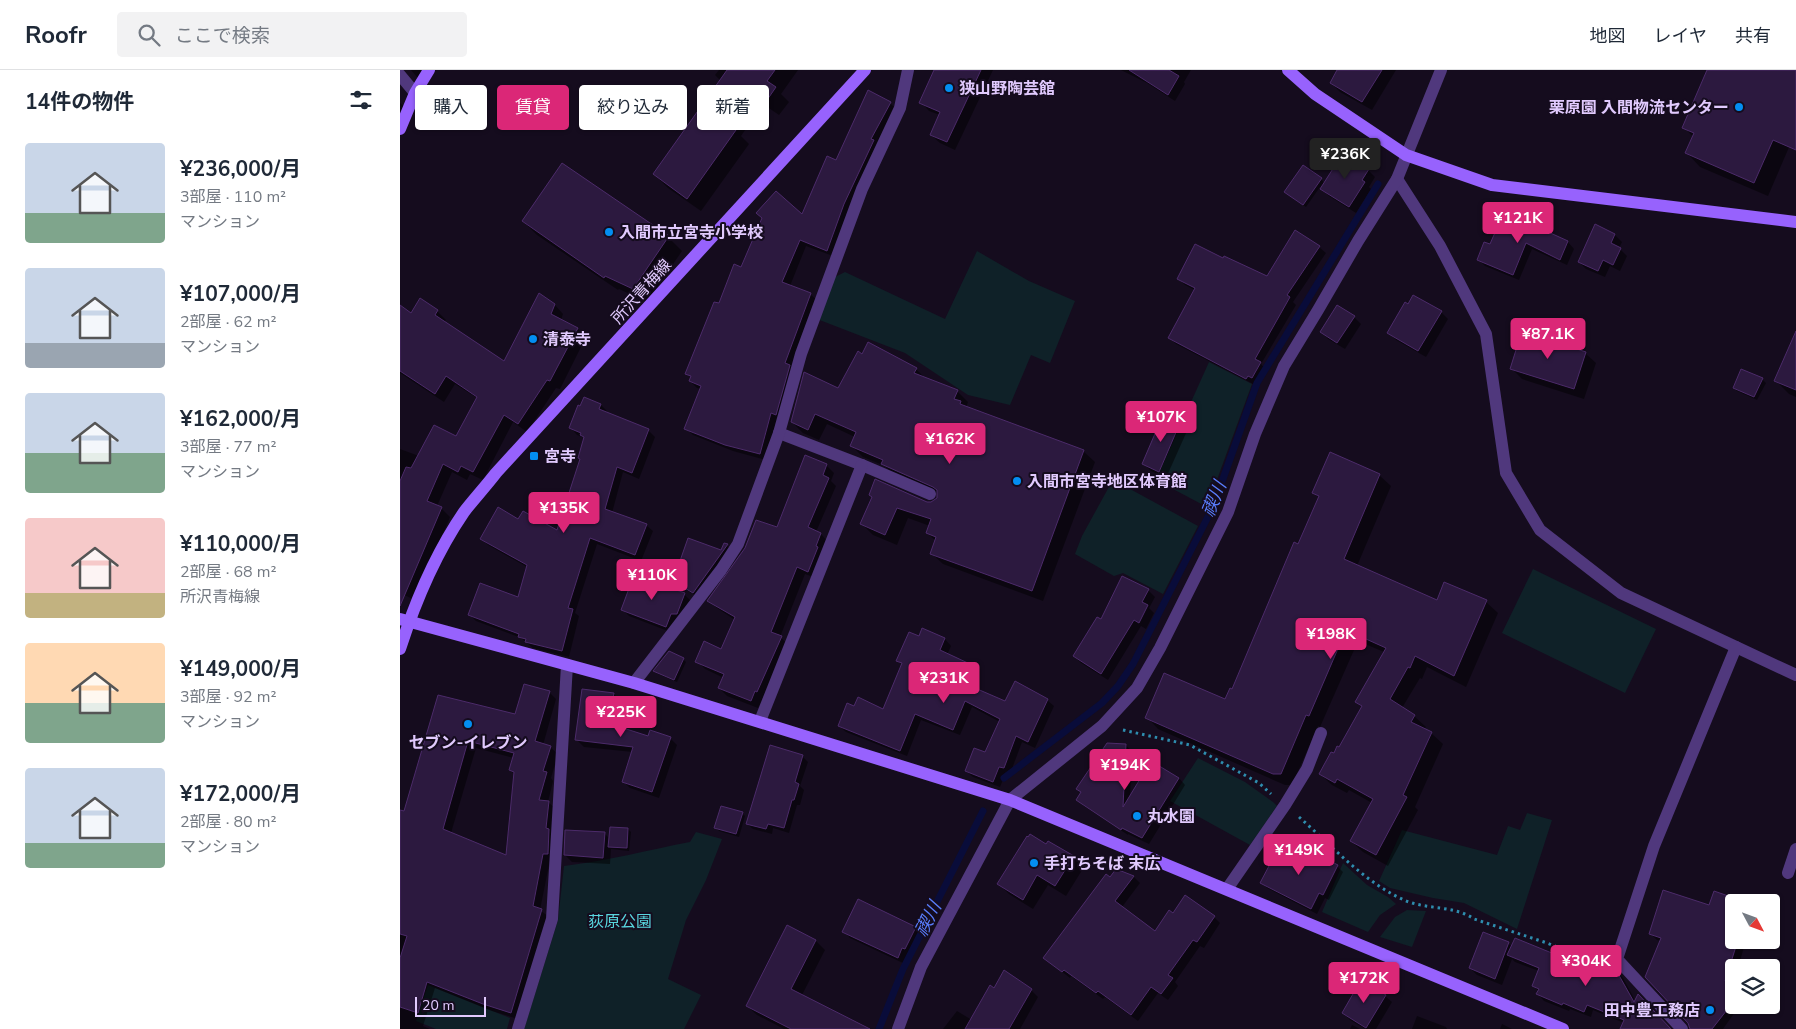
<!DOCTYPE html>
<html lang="ja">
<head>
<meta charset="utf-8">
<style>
	:root { --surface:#fff; --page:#f2f2f3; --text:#1f2937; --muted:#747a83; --line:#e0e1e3; --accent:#db2777 }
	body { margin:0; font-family:"Nunito Sans","Noto Sans JP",sans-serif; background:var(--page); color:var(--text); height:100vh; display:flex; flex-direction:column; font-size:19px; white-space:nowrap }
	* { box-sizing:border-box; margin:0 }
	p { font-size:16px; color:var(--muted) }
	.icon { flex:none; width:28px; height:28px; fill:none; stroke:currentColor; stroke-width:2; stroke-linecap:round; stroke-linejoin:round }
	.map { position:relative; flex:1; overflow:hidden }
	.side { display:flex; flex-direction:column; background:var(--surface); width:400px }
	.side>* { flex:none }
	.guide { position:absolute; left:15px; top:15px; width:475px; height:45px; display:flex; gap:10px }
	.needle { width:32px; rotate:131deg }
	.buttons { position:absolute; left:1325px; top:824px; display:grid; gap:10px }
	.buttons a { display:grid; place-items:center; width:55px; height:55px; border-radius:5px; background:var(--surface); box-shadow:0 1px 4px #0004; font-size:25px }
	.scale { position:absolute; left:15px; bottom:12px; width:71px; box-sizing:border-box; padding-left:5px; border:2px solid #e1cafe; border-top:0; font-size:14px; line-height:18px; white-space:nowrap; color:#e1cafe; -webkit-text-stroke:4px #150c1e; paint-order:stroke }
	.price { position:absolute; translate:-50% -42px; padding:0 11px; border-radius:5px; background:var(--accent); color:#fff; font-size:16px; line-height:32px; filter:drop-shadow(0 1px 2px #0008) }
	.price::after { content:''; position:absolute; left:50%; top:30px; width:15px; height:11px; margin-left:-8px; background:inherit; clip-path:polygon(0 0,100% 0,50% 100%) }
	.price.active { background:#222; color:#fff }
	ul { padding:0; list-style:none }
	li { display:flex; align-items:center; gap:15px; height:125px; padding:0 25px }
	li span { display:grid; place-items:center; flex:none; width:140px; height:100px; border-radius:5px; color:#555 }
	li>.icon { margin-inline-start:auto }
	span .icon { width:60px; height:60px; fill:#fffc; stroke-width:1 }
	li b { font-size:21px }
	h2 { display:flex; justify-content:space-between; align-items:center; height:60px; padding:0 25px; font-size:21px }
	.tag { padding:0 18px; border-radius:5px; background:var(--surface); box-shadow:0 1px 4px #0004; font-size:18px; line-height:45px }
	.tag.active { background:var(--accent); color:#fff }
	header { display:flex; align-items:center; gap:30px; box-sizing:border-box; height:70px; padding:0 25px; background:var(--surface); border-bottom:1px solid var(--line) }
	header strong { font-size:24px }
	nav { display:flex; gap:28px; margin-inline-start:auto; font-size:18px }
	.search { width:350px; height:45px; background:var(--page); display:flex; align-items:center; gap:12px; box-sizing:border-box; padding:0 18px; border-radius:5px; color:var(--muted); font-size:19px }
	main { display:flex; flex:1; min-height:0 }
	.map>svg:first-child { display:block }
	.green { fill:#0f2128 }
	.shadow { fill:#0007; fill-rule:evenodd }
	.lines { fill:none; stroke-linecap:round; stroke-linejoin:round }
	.stream { stroke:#090c3a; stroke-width:7 }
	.building { fill:#2c193f; stroke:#4c2b6a; fill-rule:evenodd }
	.path { stroke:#2e8dae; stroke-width:3; stroke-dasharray:2.5 4; stroke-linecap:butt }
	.lane { stroke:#50387d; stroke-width:12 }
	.street { stroke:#50387d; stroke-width:12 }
	.secondary { stroke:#9762fd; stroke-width:12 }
	.poi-dot { fill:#038ef1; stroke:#150c1e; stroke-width:2 }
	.labels { text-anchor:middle; stroke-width:4; stroke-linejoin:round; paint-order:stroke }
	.poi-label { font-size:16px; font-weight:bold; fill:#e1cafe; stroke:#150c1e; text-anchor:start }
	.street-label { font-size:16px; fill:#e1cafe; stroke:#150c1e }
	.park-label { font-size:16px; fill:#58d4dd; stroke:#150c1e }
	.water-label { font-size:18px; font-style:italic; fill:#597dfd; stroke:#150c1e }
</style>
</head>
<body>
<header>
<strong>Roofr</strong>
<div class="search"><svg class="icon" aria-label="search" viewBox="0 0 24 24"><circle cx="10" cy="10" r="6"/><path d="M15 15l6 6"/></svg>ここで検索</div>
<nav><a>地図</a><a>レイヤ</a><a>共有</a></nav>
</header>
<main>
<section class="side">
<h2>14件の物件<svg class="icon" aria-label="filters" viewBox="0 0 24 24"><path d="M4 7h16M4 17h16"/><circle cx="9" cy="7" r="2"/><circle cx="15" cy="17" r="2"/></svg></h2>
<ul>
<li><span style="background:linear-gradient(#c9d6e8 70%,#7fa58c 0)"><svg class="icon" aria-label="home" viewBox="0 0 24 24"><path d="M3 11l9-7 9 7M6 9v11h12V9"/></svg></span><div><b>¥236,000/月</b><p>3部屋 · 110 m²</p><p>マンション</p></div></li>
<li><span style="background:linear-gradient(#c9d6e8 75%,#9aa5b1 0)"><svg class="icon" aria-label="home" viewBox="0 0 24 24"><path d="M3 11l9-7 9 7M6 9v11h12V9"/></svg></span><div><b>¥107,000/月</b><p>2部屋 · 62 m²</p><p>マンション</p></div></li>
<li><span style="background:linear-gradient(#c9d6e8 60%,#7fa58c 0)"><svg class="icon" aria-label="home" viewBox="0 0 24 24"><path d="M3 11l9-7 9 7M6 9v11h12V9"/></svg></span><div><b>¥162,000/月</b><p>3部屋 · 77 m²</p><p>マンション</p></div></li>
<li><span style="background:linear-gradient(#f6c9c9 75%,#c2b280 0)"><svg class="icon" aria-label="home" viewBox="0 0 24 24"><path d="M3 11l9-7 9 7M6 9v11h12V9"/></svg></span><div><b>¥110,000/月</b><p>2部屋 · 68 m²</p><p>所沢青梅線</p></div></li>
<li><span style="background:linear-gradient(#ffd9b3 60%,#7fa58c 0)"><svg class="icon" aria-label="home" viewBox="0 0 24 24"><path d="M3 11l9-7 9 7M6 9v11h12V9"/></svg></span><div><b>¥149,000/月</b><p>3部屋 · 92 m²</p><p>マンション</p></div></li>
<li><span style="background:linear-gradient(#c9d6e8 75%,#7fa58c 0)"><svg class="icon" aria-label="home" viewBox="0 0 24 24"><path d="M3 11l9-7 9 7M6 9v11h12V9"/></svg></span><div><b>¥172,000/月</b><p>2部屋 · 80 m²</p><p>マンション</p></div></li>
</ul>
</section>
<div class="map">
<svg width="1396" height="959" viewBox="0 0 1396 959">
	<rect width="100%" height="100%" fill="#150c1e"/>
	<g class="green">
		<polygon points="577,181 629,211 675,231 650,293 631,285 610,335 568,325 505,283 417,249 433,208 445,202 545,249"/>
		<polygon points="809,292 852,314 807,437 756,410"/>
		<polygon points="719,413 798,456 763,524 723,503 714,506 675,484 682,466 710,415"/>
		<polygon points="1133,499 1256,559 1225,623 1102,563"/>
		<polygon points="798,688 845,712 873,732 877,736 850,775 770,731"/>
		<polygon points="1127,743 1152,750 1117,859 1064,833 1033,828 990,818 979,811 1002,760 1097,785 1108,756 1120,760"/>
		<path d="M296 762 322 769 306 810 286 850 268 909 301 925 284 959H124L158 850 164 796C207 791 248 780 290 772Z"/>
		<polygon points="943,793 967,815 988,827 996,834 980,845 968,862 922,842"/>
		<polygon points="1007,840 1026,841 1012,877 980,867 995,847"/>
		<polygon points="28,915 110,948 107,959 36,959 16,951"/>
	</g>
	<g class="shadow">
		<polygon points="11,0 30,0 22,13"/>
		<polygon points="319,0 398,0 381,24 389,32 379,45 363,34 341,66 349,74 301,141 268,118 254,104 321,11 315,5"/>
		<polygon points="544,0 593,0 555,80 540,73 531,65 540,45 529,41 521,32"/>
		<polygon points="721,0 791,0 784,12 785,14 775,31 747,13"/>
		<polygon points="939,0 996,0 972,40 940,22 931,13"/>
		<polygon points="1308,0 1396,0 1396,61 1368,126 1300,97 1287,83 1293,67 1284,57"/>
		<polygon points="0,33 6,38 0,57"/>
		<polygon points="490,33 497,40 433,186 406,176 390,216 410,224 417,230 366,390 333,381 293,365 286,358 301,319 297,318 290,311 292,308 287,303 320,235 342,198 403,146 436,92"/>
		<polygon points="943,85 968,100 975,107 969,117 971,119 956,143 929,126 920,117 906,137 889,125 921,109 925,114"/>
		<polygon points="1104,143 1168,172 1174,179 1167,195 1132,179 1119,210 1085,196 1078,189 1090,176"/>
		<polygon points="123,151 268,167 282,181 247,232 219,219 218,220 137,165"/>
		<polygon points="1196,156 1215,165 1222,172 1219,178 1227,186 1220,201 1210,196 1205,207 1186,199 1179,192"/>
		<polygon points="919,177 926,183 893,232 896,235 861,294 866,300 859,314 855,312 853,314 776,274 770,268 795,220 785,215 778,208 823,190 867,207"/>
		<polygon points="155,235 163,244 161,250 178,259 186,267 160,319 156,318 127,362 113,352 83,410 70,404 67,410 52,402 37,436 41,438 50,447 15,530 0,523 0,379 19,386 56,368 77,328 55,314 44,332 0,303 0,237 11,245 37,241 46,250 44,252 105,292"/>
		<polygon points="1041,242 1048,249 1026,287 996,270 989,263"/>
		<polygon points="954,247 961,254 945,279 928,269 922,262"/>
		<polygon points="1396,263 1396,327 1389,324 1376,311"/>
		<polygon points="1185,283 1196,293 1184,329 1122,309 1111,298"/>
		<polygon points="516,299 527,310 557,321 568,332 566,338 683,381 695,392 643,531 543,494 531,483 536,471 527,463 530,456 508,448 497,475 473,465 462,454 473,427 532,433 539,428 538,424 494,405 485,396 463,387 452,376 455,367 427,354 419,370 403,363 392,352 439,320"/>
		<polygon points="1342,300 1362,309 1366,313 1357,330 1337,321 1334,318"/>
		<polygon points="201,335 207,341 206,343 248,360 255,367 239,409 223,402 212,443 246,455 253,461 241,491 197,474 175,543 179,546 169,587 133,578 121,568 76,551 70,545 119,529 127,497 88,475 82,469 119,451 158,462 181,390 185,368 177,365 171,358"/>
		<polygon points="780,354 787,361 766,408 751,401 744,394"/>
		<polygon points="426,395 434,403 431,411 436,416 416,462 421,464 428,472 416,508 405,504 380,567 389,575 358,638 327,626 319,618 324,608 305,599 297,591 321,580 335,550 317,538 309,531 377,459"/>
		<polygon points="979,405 991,416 957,496 1037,531 1086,532 1098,543 1066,617 1027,597 1022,609 1020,608 1002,638 1014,646 1026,657 1024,660 1031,663 1043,674 1015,737 1018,740 988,796 963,782 951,771 972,733 949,720 947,723 932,715 920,704 939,679 963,638 956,632 984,582 958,571 920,657 918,656 892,715 885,715 758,659 747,647 826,630 832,621 919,428 914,422"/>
		<polygon points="325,474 334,482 300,528 281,517 274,510 322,482"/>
		<polygon points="748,520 755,527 749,538 754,543 746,559 741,556 708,610 681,593 674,586 701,551"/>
		<polygon points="284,524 291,531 273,563 229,546 222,539"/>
		<polygon points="523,560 545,569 551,576 547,585 569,595 576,602 569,617 606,633 647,630 654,636 635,678 622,672 610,704 606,702 600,717 573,707 566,701 586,684 600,652 572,637 560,665 521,650 507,686 446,662 439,656 454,637 484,641 502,595 498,590 520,568"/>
		<polygon points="283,589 286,592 277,612 258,604 255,601"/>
		<path d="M149 622 156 629 143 675 150 677 158 684 151 708 153 711 148 732 156 739 150 790 140 840 149 847 118 949 92 941 35 918 23 956 30 959H0V741L5 742 39 626 116 646ZM76 678 114 688 110 700 115 705 107 787 51 763Z"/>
		<polygon points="214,624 226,637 224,660 249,668 270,668 277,675 259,728 230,718 223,711 233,682 184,677 177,670"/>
		<polygon points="726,675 732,682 730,728 779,708 785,715 749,774 728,764 728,765 684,736 678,730 682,723 678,719"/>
		<polygon points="402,686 408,692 400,716 404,720 400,735 397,735 389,763 373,758 372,764 353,759 347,754"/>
		<polygon points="342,743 345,746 339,767 319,761 316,758"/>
		<polygon points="228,759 231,762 229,781 211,779 210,794 172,792 165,785 205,764 210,769"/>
		<polygon points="648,773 673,787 684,797 666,826 648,815 633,839 609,824 599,814"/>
		<polygon points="910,782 937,796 943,802 929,830 925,828 917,844 867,818 862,812"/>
		<polygon points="734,807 740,813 722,837 755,863 814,847 820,853 804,878 800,876 775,912 778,916 768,930 758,923 738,951 705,927 703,929 671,906 670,908 652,894 710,809"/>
		<polygon points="1315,822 1344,832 1334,832 1334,870 1346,870 1338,898 1334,898 1334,935 1340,935 1323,959 1290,959 1261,871 1257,870 1251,864 1310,837"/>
		<polygon points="388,856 416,871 425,880 402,925 458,959 384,959 357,945 347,936"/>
		<polygon points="515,858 522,865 512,885 509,884 505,894 450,868 444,861"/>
		<polygon points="1084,864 1109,874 1112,877 1164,889 1203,902 1216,901 1223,908 1236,932 1270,959 1222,959 1224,953 1193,940 1191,947 1170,939 1169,941 1144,931 1138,924 1139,922 1133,915 1139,901 1115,892 1112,889 1102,915 1077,905 1070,898"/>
		<polygon points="594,919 631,920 638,927 620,959 543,959 557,941 572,950"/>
		<polygon points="985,926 992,932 976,959 965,959 950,950 943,943"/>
		<polygon points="1017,946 1046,957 1047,959 1012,959"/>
		<polygon points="1102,954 1112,959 1100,959"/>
		<polygon points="952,955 960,959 950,959"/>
	</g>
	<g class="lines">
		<g class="stream">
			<polyline points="604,708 702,633 718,616 733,594 813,437 857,313 978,114"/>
			<polyline points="479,959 503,899 583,741"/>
		</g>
	</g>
	<g class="building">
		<polygon points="327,0 375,0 367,11 376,17 365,33 349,22 327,53 336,60 287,129 253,104"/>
		<polygon points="534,0 581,0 547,72 530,65 540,42 519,33"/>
		<polygon points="729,0 769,0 779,6 768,25"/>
		<polygon points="937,0 982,0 962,32 930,13"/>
		<polygon points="1307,0 1396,0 1396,80 1373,70 1354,113 1285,83 1294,63 1282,58"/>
		<polygon points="468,20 491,32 471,69 474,70 444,134 427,181 400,170 382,212 411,223 385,293 390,295 376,345 371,343 360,384 325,375 284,359 301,316 289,311 291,306 285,304 314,232 319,233 334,194 341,197 362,148 356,143 376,121 402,144 427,86 436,90"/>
		<polygon points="943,83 969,99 962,110 965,112 949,137 920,119"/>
		<polygon points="162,93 269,166 233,219 205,206 204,208 122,151"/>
		<polygon points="903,95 922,108 903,135 884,122"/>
		<polygon points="1104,142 1168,171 1160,190 1126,173 1113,205 1077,190 1084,172 1090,174"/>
		<polygon points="1195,154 1215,164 1211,173 1221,178 1213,195 1203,190 1198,201 1178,192"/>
		<polygon points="895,160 920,176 887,225 890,227 855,289 861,292 852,308 848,306 846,309 768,268 795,218 777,209 795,174 823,188 824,186 867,206"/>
		<polygon points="139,223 155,234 151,244 178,258 150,311 147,310 118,354 104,345 73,402 61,396 58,402 43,394 27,431 42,437 0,536 0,411 6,397 11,398 34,355 56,366 77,327 46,306 35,324 0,301 0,235 11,243 20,228 38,240 35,245 104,291"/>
		<polygon points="1013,225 1042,241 1018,281 987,263 1005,232 1008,234"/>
		<polygon points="937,235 955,246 937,273 920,262"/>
		<polygon points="1122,261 1186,282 1174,319 1110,299"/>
		<polygon points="1396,261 1396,320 1374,311"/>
		<polygon points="468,272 517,298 514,303 558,320 554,329 561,331 560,334 684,380 632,521 530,484 536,467 526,463 531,449 497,438 485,465 460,454 472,427 469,425 475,409 527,432 531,432 537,428 537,420 533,417 481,394 483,390 450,376 456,362 415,344 408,360 391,352 404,302 438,318 458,281 462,284"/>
		<polygon points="1341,299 1363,308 1354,327 1333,318"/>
		<polygon points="184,327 201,334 199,339 249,359 232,403 217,397 205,439 247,454 235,485 190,468 168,538 173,539 162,581 125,572 126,569 118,567 119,564 68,545 80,513 118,527 127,495 80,469 98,437 118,449 123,441 157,460 180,389 178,388 184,367 180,365 181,363 169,358 178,335 180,336"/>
		<polygon points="763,345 780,353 759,402 742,394"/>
		<polygon points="930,382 980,404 944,489 1037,530 1044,512 1087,530 1054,606 1015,586 1010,598 1008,597 990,629 1015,645 1011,652 1032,662 1003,725 1007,727 976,785 950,771 973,729 937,709 935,713 919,704 931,682 934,683 937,676 939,677 962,636 955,632 986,578 946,560 909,646 906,645 881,704 873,704 745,648 764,603 825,629 830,618 832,619 894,472 898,474 919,426 912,423"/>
		<polygon points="405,385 427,394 423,405 429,408 408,457 421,463 416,476 418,477 408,502 397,497 371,562 382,566 357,622 355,621 351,631 318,618 324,604 295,592 304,571 321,579 335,547 307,531 345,478 356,450 377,457"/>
		<polygon points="288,468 321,480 324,473 328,474 293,523 273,511"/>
		<polygon points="234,505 285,523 277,544 271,544 266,557 221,540"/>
		<polygon points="722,506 749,519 742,532 748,535 739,553 734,550 701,604 673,586 697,547 701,549"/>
		<polygon points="522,558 545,568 540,580 570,594 561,612 605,631 615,611 648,629 628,672 616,666 604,698 599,697 593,712 565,701 574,678 585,682 600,649 565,631 553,660 515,644 500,681 438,656 447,633 454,636 458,627 483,639 502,593 496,591 509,562 519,566"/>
		<polygon points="269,581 284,588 274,610 253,601"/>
		<path d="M124 614 150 621 135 671 151 676 143 701 147 702 139 730 149 731 146 758 149 759 148 784H143L133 836 142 839 111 943 83 934 27 912 18 943 0 937V888L7 866 0 864V740L4 741 38 625 115 644ZM68 671 114 683 109 700 114 702 106 785 43 759Z"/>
		<polygon points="182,619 214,623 213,628 220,629 217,656 248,666 250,660 271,667 252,722 222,712 233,677 175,670"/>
		<polygon points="707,673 726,674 723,737 751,691 779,708 742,768 722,758 721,760 676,730 681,722 676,719"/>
		<polygon points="370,675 403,685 395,712 399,714 394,730 392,730 384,758 368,754 366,759 346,754"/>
		<polygon points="321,736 343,742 336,764 314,758"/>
		<polygon points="210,757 228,758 227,778 208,777"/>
		<polygon points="165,760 205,762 203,788 164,785"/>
		<polygon points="630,764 646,774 648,771 674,786 655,816 637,805 623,830 597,814 627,766 628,767"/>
		<polygon points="879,777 899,788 903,780 909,783 910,781 938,795 923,825 919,823 911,839 860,813"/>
		<polygon points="716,799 734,806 715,831 755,861 769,840 773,843 785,825 815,846 797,872 793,870 768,905 773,908 761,924 751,917 731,945 698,921 696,923 664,900 662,902 643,888 706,804 710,807"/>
		<polygon points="1263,820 1309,835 1314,821 1334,828 1334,870 1338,870 1325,911 1334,912 1334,931 1312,959 1290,959 1288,953 1245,907 1261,868 1249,864"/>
		<polygon points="458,829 516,857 505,879 502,878 498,888 442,862"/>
		<polygon points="387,855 416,870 391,919 470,959 391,959 346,936"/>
		<polygon points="1083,862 1109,872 1095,909 1069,898"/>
		<polygon points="1115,868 1164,888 1164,886 1202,901 1207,897 1216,900 1234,932 1238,924 1271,959 1220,959 1224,950 1187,935 1184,942 1163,933 1162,935 1136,924 1139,919 1132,916 1139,898 1107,885"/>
		<polygon points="604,900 632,919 609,959 565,959 590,915 594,918"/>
		<polygon points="961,910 986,925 966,958 942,943"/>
	</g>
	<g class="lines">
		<g class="path">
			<polyline points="723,660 790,675 859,713 871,724"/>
			<path d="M899 747C932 776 964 812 1004 830 1026 840 1054 835 1074 849L1147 873 1185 888 1201 892"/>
		</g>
		<g class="lane">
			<polyline points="997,109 1040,176 1086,264 1106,403 1140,460 1221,523 1396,605"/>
			<polyline points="1388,803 1396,779"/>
			<polyline points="827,819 885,735 907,699 921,663"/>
			<polyline points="1282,959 1217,889 1254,776 1336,577"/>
		</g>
		<g class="street">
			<polyline points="0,5 15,23"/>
			<polyline points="379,363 462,395 530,424"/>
			<polyline points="234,613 321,500 338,474 379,363 401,284 462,119 500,38 508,0"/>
			<polyline points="360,651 462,395"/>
			<polyline points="118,959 152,849 167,595"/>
			<polyline points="498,959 521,897 610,730 702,656 737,618 760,578 828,442 855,364 884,296 918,240 958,171 997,109 1041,0"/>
		</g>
		<g class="secondary">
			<polyline points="888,0 915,24 1006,85 1092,115 1396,152"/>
			<polyline points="0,59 15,23 29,0"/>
			<polyline points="0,549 234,613 610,730 1163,959"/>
			<path d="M0 579C15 532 36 483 64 442 74 429 86 416 96 403L465 0"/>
		</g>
	</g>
	<g class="poi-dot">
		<circle cx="549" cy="18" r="5"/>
		<circle cx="1339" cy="37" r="5"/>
		<circle cx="209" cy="162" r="5"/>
		<circle cx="133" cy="269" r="5"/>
		<rect x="129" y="381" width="10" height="10" rx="2.5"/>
		<circle cx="617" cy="411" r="5"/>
		<circle cx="68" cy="654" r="5"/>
		<circle cx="737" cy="746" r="5"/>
		<circle cx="634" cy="793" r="5"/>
		<circle cx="1310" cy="940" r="5"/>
	</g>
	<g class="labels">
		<g class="poi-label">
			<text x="559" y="24">狭山野陶芸館</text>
			<text x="1329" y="43" text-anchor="end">栗原園 入間物流センター</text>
			<text x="219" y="168">入間市立宮寺小学校</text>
			<text x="143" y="275">清泰寺</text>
			<text x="144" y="392">宮寺</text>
			<text x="627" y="417">入間市宮寺地区体育館</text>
			<text x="68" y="678" text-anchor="middle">セブン-イレブン</text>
			<text x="747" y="752">丸水園</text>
			<text x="644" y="799">手打ちそば 末広</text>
			<text x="1300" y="946" text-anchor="end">田中豊工務店</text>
		</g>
		<g class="street-label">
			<text transform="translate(241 221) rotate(-48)" y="6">所沢青梅線</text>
		</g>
		<g class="park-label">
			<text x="220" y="857">荻原公園</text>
		</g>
		<g class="water-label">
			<text transform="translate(814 429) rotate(-68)" y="6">禊川</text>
			<text transform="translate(528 849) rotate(-63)" y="6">禊川</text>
		</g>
	</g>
</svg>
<div class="buttons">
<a><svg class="needle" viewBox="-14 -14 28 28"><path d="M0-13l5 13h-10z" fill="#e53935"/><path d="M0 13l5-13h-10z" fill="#747a83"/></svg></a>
<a><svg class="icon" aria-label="layers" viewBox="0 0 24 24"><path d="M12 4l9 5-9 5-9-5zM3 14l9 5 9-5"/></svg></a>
</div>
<div class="scale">20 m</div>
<b class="price active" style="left:945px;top:110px">¥236K</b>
<b class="price" style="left:1118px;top:174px">¥121K</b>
<b class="price" style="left:1148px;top:290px">¥87.1K</b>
<b class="price" style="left:761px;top:373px">¥107K</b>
<b class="price" style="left:550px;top:395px">¥162K</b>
<b class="price" style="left:164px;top:464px">¥135K</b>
<b class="price" style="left:252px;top:531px">¥110K</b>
<b class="price" style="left:931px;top:590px">¥198K</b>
<b class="price" style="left:544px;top:634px">¥231K</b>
<b class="price" style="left:221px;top:668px">¥225K</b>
<b class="price" style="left:725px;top:721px">¥194K</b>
<b class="price" style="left:899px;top:806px">¥149K</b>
<b class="price" style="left:1186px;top:917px">¥304K</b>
<b class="price" style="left:964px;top:934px">¥172K</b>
<div class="guide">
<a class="tag">購入</a>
<a class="tag active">賃貸</a>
<a class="tag">絞り込み</a>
<a class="tag">新着</a>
</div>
</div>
</main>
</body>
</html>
